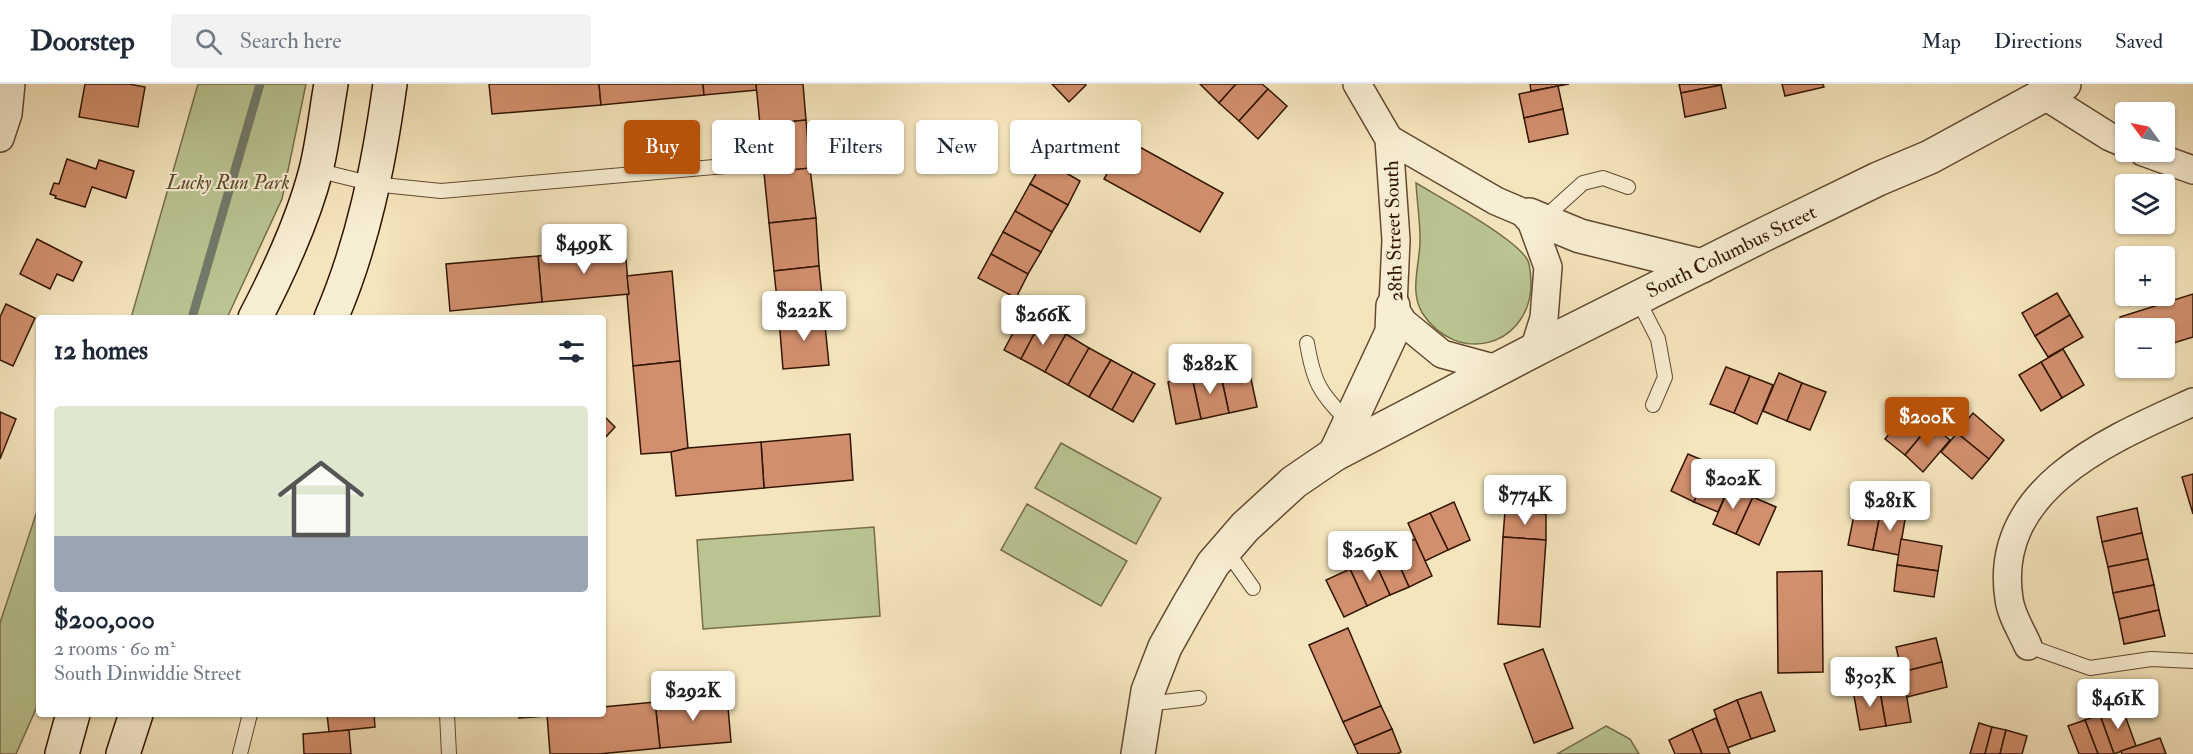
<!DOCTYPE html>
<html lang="en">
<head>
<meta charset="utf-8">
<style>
	:root { --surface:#fff; --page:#f2f2f3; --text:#1f2937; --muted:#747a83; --line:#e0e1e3; --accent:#b45309 }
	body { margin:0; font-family:"IM FELL Double Pica",serif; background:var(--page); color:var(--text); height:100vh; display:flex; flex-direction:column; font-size:22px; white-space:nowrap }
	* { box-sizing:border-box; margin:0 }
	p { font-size:20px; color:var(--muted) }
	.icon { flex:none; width:33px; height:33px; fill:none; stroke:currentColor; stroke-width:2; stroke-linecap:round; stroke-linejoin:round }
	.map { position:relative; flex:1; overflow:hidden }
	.side { position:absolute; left:36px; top:231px; width:570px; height:402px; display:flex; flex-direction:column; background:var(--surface); border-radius:6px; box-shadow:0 2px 4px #0004 }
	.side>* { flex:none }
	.guide { position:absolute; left:624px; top:36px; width:570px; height:54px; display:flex; gap:12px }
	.needle { width:39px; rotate:303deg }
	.fabs { position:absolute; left:2115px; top:18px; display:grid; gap:12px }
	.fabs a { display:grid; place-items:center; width:60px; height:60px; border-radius:6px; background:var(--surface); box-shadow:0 2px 4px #0004; font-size:30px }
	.price { position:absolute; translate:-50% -51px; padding:0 14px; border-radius:6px; background:#fff; color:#222; font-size:20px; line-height:39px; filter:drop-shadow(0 2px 3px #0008) }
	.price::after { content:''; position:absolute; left:50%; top:36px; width:18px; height:14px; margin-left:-9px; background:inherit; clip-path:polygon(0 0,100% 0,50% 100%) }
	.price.on { background:var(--accent); color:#fff }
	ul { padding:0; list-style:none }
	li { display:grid; align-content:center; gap:12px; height:318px; padding:0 18px }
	li span { display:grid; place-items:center; height:186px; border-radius:6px; color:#555 }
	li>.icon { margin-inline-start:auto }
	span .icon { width:108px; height:108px; fill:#fffc; stroke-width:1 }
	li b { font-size:26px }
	h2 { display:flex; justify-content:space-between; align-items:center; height:72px; padding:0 18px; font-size:26px }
	.tag { padding:0 21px; border-radius:6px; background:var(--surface); box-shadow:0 2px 4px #0004; font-size:21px; line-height:54px }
	.tag.on { background:var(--accent); color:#fff }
	header { display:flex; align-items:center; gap:36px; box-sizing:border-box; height:84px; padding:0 30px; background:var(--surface); border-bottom:2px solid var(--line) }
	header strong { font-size:28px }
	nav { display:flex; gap:33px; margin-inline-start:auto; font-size:21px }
	.search { width:420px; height:54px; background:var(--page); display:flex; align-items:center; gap:15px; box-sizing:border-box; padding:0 21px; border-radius:6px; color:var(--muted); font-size:22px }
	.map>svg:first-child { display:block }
	.green { fill:#bac592; stroke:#766d4a; stroke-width:1.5 }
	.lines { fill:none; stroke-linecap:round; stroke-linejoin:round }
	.stream { stroke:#727b6b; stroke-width:9 }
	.building { fill:#d28f6e; stroke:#321501; stroke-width:1.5 }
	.service-casing { stroke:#634930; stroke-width:16 }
	.minor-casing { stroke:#634930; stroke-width:30 }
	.tertiary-casing { stroke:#634930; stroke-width:36 }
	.secondary-casing { stroke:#321501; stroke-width:36 }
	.service { stroke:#f8eed3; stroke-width:14 }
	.minor { stroke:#f8eed3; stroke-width:27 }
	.tertiary { stroke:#f8eed3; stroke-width:33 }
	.secondary { stroke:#f8eed3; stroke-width:33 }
	.labels { text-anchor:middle; stroke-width:4.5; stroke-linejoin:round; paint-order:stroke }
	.park-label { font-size:20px; font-style:italic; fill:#5b4a2c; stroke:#f8eed3 }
	.street-label { font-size:20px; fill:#321501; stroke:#f8eed3 }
</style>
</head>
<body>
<header>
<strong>Doorstep</strong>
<div class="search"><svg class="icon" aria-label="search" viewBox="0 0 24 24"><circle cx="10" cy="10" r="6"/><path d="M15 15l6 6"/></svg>Search here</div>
<nav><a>Map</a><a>Directions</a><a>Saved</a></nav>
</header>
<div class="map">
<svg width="2193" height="670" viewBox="0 0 2193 670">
	<rect width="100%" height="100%" fill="#f5e5bc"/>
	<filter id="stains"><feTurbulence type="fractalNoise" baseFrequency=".00333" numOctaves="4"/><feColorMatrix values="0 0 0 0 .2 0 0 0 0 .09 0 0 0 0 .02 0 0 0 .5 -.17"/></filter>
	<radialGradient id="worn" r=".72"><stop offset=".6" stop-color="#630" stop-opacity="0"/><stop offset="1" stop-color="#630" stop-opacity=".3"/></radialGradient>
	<g class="green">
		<polygon points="198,0 306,0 282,115 227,234 131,234"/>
		<path d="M1416 99C1439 113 1518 155 1528 177 1531 184 1531 196 1531 204 1526 265 1456 280 1423 230 1408 208 1421 177 1420 154 1420 136 1417 117 1416 99Z"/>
		<polygon points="1061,359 1161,414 1136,460 1035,404"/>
		<polygon points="1027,420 1127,477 1101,522 1001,466"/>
		<polygon points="39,421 39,618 16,670 0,670 0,539"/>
		<polygon points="874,443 880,532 703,545 697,456"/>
		<polygon points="1606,642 1630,655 1639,670 1557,670"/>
	</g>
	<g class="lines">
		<polyline class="stream" points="192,234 260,0"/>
	</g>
	<g class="building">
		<polygon points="85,0 129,0 145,3 138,43 79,33"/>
		<polygon points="489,0 599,0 601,21 492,30"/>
		<polygon points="599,0 703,0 704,11 601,21"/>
		<polygon points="703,0 756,0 757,6 704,11"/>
		<polygon points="756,0 803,0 806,36 760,41"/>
		<polygon points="1052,0 1085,0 1086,1 1069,18"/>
		<polygon points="1200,0 1236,0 1219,19"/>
		<polygon points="1236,0 1262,0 1268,5 1239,37 1219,19"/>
		<polygon points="1530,0 1569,0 1531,7"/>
		<polygon points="1679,0 1721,0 1721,1 1681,9"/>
		<polygon points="1782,0 1823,0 1824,3 1785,12"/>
		<polygon points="1721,1 1726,24 1685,33 1681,9"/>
		<polygon points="1558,2 1563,25 1524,34 1519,10"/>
		<polygon points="1268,5 1287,22 1258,55 1239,37"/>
		<polygon points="1563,25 1568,50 1529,58 1524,34"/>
		<polygon points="806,36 810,84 764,89 760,41"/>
		<polygon points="1127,56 1223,109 1200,148 1104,95"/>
		<polygon points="67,75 96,85 99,76 134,87 126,114 92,103 85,123 55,114 56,112 50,110 54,99 59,100"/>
		<polygon points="1044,76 1080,97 1068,121 1030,100"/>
		<polygon points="810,84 816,134 769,139 764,89"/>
		<polygon points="1030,100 1068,121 1052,148 1015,127"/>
		<polygon points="1015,127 1052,148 1041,168 1003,148"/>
		<polygon points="816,134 819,182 774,187 769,139"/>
		<polygon points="1003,148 1041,168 1028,190 991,170"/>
		<polygon points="37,155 82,178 73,197 57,190 50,205 20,190"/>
		<polygon points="625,164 629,210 542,218 538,172"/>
		<polygon points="991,170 1028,190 1016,214 978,194"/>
		<polygon points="538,172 542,218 450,227 446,180"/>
		<polygon points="819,182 824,231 779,235 774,187"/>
		<polygon points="672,187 680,277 633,282 627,211 629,210 627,192"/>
		<polygon points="2057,209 2070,231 2035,252 2022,229"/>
		<polygon points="2193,210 2193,253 2164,262 2164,244 2126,244 2126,252 2120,233"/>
		<polygon points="6,220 35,234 13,282 0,276 0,233"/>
		<polygon points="1024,228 1041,237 1021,275 1004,266"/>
		<polygon points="824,231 829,281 783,285 779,235"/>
		<polygon points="2070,231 2083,253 2048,273 2035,252"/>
		<polygon points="1041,237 1066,250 1045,288 1021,275"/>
		<polygon points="1066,250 1089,264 1068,301 1045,288"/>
		<polygon points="1089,264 1111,276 1089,313 1068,301"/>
		<polygon points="2063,265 2084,301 2062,314 2041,278"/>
		<polygon points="1111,276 1133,288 1112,326 1089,313"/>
		<polygon points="680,277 688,364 671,368 641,370 633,282"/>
		<polygon points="2041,278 2062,314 2041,327 2019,291"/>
		<polygon points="1248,281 1257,323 1229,329 1220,287"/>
		<polygon points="1726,283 1750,292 1734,329 1710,320"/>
		<polygon points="1220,287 1229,329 1201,335 1192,293"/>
		<polygon points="1133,288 1155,300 1133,338 1112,326"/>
		<polygon points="1779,289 1802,299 1787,337 1763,327"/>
		<polygon points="1750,292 1773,301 1757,340 1734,329"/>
		<polygon points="1192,293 1201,335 1176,340 1168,298"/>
		<polygon points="1802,299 1826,308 1810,346 1787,337"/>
		<polygon points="1912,323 1931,340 1905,371 1885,355"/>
		<polygon points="0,328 16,335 0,375"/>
		<polygon points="1973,329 2004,356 1989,375 1957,349"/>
		<polygon points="603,331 615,343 603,356"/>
		<polygon points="1931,340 1950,356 1923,388 1905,371"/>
		<polygon points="1957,349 1989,375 1972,395 1941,368"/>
		<polygon points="850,350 853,396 764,404 761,358"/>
		<polygon points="761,358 764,404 676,412 671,368 688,364"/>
		<polygon points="1688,370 1711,380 1694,418 1671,407"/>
		<polygon points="1711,380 1734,391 1718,428 1694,418"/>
		<polygon points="2193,390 2193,430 2182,393"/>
		<polygon points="1730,402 1753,413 1736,450 1713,440"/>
		<polygon points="1753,413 1776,423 1759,461 1736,450"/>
		<polygon points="1454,418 1470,456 1448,466 1430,429"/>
		<polygon points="1856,421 1881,426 1873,466 1848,461"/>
		<polygon points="2137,424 2142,449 2102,458 2097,433"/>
		<polygon points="1881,426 1906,430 1899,471 1873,466"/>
		<polygon points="1505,427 1546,430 1546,456 1503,453"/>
		<polygon points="1430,429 1448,466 1425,477 1408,439"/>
		<polygon points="2142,449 2148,475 2108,483 2102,458"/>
		<polygon points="1503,453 1546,456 1540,543 1498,540"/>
		<polygon points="1415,455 1432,492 1409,503 1392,465"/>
		<polygon points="1901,455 1942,462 1938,487 1897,481"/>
		<polygon points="1392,465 1409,503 1390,511 1373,474"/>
		<polygon points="1373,474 1390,511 1367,522 1350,485"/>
		<polygon points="2148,475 2154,501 2113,509 2108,483"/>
		<polygon points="1897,481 1938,487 1934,513 1894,507"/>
		<polygon points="1350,485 1367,522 1344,533 1326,496"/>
		<polygon points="1822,487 1823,588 1778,589 1777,488"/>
		<polygon points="2154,501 2159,526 2119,535 2113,509"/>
		<polygon points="2159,526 2165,552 2124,560 2119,535"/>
		<polygon points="1348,544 1381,622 1343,638 1309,561"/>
		<polygon points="1936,554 1942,578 1902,588 1896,563"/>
		<polygon points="1543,565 1573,644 1534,659 1504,580"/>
		<polygon points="1942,578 1947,603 1907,613 1902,588"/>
		<polygon points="1904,597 1911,638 1886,642 1879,602"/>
		<polygon points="1879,602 1886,642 1860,646 1853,606"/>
		<polygon points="1761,608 1775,647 1751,655 1737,616"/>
		<polygon points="727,612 731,658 660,664 655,618"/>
		<polygon points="1737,616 1751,655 1727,664 1714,626"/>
		<polygon points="655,618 660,664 599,670 550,670 547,630 603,630 603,623"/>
		<polygon points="1381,622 1392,645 1354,661 1343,638"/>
		<polygon points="2122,623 2136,662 2114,670 2100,631"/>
		<polygon points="327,630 374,630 375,643 329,648"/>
		<polygon points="519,630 547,630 547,632 519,634"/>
		<polygon points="2100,631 2114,670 2098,670 2085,636"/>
		<polygon points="1716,634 1730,670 1702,670 1692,645"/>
		<polygon points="2085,636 2098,670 2079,670 2068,642"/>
		<polygon points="1979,639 1992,643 1985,670 1970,670"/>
		<polygon points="1992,643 2006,646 2000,670 1985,670"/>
		<polygon points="1392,645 1401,668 1397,670 1358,670 1354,661"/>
		<polygon points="1692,645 1702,670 1675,670 1669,656"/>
		<polygon points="349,646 351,670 304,670 303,650"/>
		<polygon points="2006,646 2027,652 2022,670 2000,670"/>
		<polygon points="2160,654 2166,670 2122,670 2121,667"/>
	</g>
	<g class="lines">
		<g class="service-casing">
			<g id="service">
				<polyline points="316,86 373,100 441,107 737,81"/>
				<polyline points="1542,136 1583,99 1603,94 1628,103"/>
				<polyline points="1637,214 1658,255 1665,293 1653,321"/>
				<path d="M1307 259C1314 301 1320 308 1349 339"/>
				<polyline points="1226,466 1253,504"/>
				<polyline points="2028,562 2090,584 2151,575 2193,577"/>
				<polyline points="1146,620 1199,614"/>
				<polyline points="447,630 449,670"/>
				<polyline points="240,670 250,630"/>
			</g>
		</g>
		<g class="minor-casing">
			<g id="minor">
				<polyline points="1357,0 1389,55 1396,156 1393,222 1403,238 1442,270 1497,285"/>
				<polyline points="2045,12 2110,53 2126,60"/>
				<polyline points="0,54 8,30 11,0"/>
				<polyline points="1389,55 1496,117 1529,131 1548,183 1544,234 1534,266"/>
				<polyline points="2143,68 2193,86"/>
				<path d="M2028 562C2022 548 2011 531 2009 515 1992 404 2111 355 2193 318"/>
			</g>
		</g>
		<g class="tertiary-casing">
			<g id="tertiary">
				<polyline points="1529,131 1580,152 1702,182"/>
				<polyline points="1335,370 1392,248 1393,222"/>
				<polyline points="1138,670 1148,607 1165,563 1188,522 1213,480 1245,443 1294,398 1335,370 1542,262 1763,151 1878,95 1930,73 2064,0"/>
			</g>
		</g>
		<g class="secondary-casing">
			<g id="secondary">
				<path d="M255 234C279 188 303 137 316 86 323 58 326 28 331 0"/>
				<path d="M331 234C363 160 379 80 390 0"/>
				<polyline points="62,670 73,630"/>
				<polyline points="123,670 136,630"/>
			</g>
		</g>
		<use href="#service" class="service"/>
		<use href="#minor" class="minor"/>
		<use href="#tertiary" class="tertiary"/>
		<use href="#secondary" class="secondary"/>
	</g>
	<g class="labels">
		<g class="park-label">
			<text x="228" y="105">Lucky Run Park</text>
		</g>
		<g class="street-label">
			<text transform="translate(1393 147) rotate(-92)" y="7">28th Street South</text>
			<text transform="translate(1731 167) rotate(-26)" y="7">South Columbus Street</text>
		</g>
	</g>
	<rect width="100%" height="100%" filter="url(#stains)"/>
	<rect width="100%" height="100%" fill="url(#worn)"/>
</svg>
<div class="fabs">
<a><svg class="needle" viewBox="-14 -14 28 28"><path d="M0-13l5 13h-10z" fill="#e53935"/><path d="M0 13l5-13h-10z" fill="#747a83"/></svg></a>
<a><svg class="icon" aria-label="layers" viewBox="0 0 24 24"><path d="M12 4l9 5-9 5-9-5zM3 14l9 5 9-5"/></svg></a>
<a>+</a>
<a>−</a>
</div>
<b class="price" style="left:584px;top:191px">$499K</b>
<b class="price" style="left:804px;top:258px">$222K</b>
<b class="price" style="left:1043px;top:262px">$266K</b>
<b class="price" style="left:1210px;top:311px">$282K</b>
<b class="price on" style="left:1927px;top:364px">$200K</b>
<b class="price" style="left:1733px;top:426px">$202K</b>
<b class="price" style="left:1525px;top:442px">$774K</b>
<b class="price" style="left:1890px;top:448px">$281K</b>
<b class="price" style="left:1370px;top:498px">$269K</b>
<b class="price" style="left:1870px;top:624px">$303K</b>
<b class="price" style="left:693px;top:638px">$292K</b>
<b class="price" style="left:2118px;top:646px">$461K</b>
<div class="guide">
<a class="tag on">Buy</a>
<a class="tag">Rent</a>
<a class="tag">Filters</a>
<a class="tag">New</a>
<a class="tag">Apartment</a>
</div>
<section class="side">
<h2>12 homes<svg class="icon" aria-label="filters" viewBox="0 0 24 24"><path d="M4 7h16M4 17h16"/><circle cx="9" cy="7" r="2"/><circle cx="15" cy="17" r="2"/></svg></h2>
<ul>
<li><span style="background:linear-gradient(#dfe7d0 70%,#9aa5b1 0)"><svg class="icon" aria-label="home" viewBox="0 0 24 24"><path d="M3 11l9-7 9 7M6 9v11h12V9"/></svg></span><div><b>$200,000</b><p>2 rooms · 60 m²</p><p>South Dinwiddie Street</p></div></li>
</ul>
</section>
</div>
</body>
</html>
